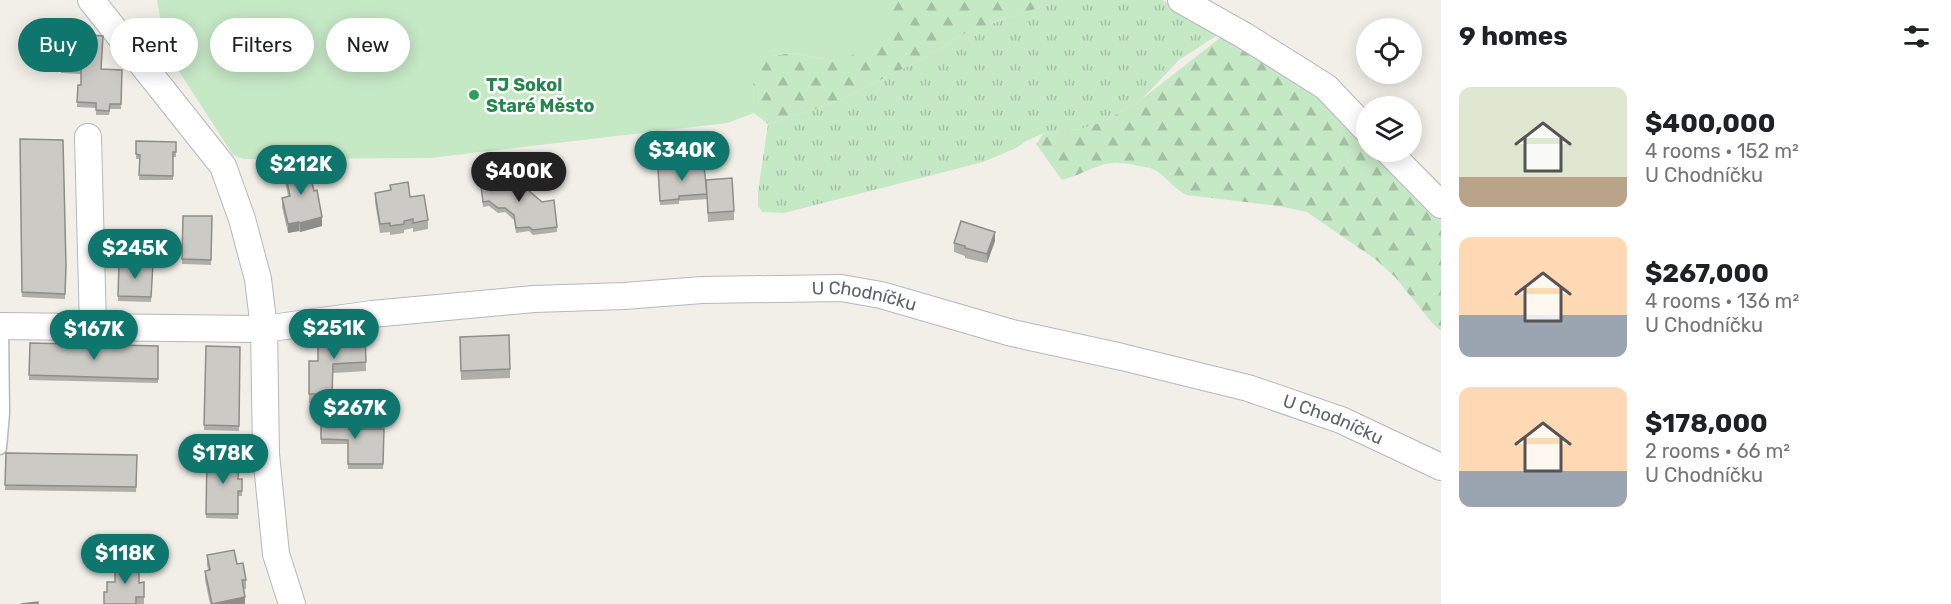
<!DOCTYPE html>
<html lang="en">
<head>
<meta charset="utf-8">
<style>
	:root { --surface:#fff; --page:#f2f2f2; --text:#202124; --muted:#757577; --accent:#0f766e }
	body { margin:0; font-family:Rubik,sans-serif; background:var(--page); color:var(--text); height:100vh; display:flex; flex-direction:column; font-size:22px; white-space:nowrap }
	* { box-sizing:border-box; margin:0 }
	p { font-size:20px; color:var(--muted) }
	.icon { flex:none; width:33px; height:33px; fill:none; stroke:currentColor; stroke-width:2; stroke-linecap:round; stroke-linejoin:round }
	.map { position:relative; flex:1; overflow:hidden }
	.side { display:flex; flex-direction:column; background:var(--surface); width:510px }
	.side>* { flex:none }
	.banner { position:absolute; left:18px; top:18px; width:570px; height:54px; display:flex; gap:12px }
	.fabs { position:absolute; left:1356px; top:18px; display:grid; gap:12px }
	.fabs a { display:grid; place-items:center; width:66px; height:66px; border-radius:50%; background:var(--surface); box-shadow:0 3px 15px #0003; font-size:30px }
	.price { position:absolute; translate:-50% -51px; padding:0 14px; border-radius:21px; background:var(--accent); color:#fff; font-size:20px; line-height:39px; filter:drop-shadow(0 2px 3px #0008) }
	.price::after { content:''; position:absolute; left:50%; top:36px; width:18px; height:14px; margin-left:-9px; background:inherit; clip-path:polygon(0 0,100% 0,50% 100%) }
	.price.current { background:#222; color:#fff }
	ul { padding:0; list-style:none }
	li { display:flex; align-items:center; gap:18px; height:150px; padding:0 18px }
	li span { display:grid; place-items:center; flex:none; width:168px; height:120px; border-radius:12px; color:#555 }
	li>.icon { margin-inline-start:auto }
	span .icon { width:72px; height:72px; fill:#fffc; stroke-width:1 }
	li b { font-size:26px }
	h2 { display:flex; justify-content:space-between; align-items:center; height:72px; padding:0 18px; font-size:26px }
	.chip { padding:0 21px; border-radius:27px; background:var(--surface); box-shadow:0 3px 15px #0003; font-size:21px; line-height:54px }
	.chip.current { background:var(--accent); color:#fff }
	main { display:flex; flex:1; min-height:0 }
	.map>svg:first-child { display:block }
	.grass { fill:url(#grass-tufts) }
	.forest { fill:url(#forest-firs) }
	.park { fill:#c5e8c5 }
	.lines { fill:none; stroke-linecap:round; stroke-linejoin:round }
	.lane-casing { stroke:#b5b8bc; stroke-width:15 }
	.street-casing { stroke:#b5b8bc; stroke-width:28 }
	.lane { stroke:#fff; stroke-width:12 }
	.street { stroke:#fff; stroke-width:26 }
	.wall { fill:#afaea9 }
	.shaded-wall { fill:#8f8d8a }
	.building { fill:#cccac5; stroke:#8f8d8a; stroke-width:1.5 }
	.leisure-dot { fill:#2e9e5b; stroke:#fff; stroke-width:2 }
	.labels { text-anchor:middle; stroke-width:5; stroke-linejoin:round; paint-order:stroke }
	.leisure-label { font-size:18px; font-weight:bold; fill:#27864d; stroke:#fff; text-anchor:start }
	.street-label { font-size:18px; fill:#5f6368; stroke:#fff }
</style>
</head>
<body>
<main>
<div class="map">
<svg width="1441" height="604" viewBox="0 0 1441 604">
	<defs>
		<pattern id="grass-tufts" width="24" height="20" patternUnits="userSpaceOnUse" patternTransform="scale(1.5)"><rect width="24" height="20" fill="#c5e8c5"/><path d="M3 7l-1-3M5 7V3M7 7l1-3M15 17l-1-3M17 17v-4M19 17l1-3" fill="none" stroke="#a3c0a4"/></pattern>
		<pattern id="forest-firs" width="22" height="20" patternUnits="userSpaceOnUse" patternTransform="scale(1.5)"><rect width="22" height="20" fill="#c5e8c5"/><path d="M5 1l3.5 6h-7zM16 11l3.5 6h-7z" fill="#a3c0a4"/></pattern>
	</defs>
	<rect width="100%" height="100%" fill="#f1efe8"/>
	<polygon class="grass" points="1062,0 1162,0 1199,19 1219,34 1179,60 1142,99 1103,122 1080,129 1044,133 1026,141 1016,148 983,162 784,213 762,212 758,206 758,192 768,124 833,103 923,59 967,32"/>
	<g class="forest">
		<polygon points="892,0 1062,0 967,32 923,59 833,103 768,124 754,113 753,76 770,56 792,53 836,61 892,34"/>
		<path d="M1225 34 1366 115V152H1408L1441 184V331L1433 324 1395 277 1375 259 1307 212 1279 206 1187 195C1173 189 1166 175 1153 169 1149 167 1143 167 1139 166 1103 156 1094 171 1062 180L1036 144 1044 133 1080 129 1103 122 1142 99Z"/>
	</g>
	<polygon class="park" points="157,0 892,0 892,34 862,51 836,61 792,53 770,56 753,76 754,113 727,123 430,158 243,159 233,155 166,51"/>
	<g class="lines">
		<g class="lane-casing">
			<polyline id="lane" points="0,448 3,413 2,326"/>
		</g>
		<g class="street-casing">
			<g id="street">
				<polyline points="91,0 223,166 242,219 258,279 264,329 266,454 276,554 292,604"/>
				<polyline points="1181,0 1245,36 1326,87 1366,129"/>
				<polyline points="88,137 93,327"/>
				<polyline points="1389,152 1441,205"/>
				<path id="s1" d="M0 326 264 329 372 314 534 299 624 296 702 290 841 288 881 295 1012 333 1122 357 1248 388 1341 420 1441 467"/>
			</g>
		</g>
		<use href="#lane" class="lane"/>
		<use href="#street" class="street"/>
	</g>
	<g class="wall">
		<polygon points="59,34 91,35 101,69 122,70 121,109 110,109 109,115 96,115 96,108 77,107 78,85 81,85 81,74 61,73 61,57 58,56"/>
		<polygon points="20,139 66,266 65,299 22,297"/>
		<polygon points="136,141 176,142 176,157 173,157 173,180 139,180 140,159 136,159"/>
		<polygon points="284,167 322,226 300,232 299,231 288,233 282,207 282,198 288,196 284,177"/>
		<polygon points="658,169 706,187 734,211 734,220 708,222 707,197 707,199 679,201 679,204 660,205"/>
		<polygon points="480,179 557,227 557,232 533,235 529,231 516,233 514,220 505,212 498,213 489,206 483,207"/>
		<polygon points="390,185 410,197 428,220 428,229 413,232 413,228 404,230 404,233 390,235 390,232 380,233 375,202 375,193 390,190"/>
		<polygon points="183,216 212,216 211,265 182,264"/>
		<polygon points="995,241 987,263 965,258 965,256 954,252 954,243"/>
		<polygon points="119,262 153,264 151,302 118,301"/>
		<polygon points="365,335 366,371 333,373 332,403 309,403 309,361 318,361"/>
		<polygon points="460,337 510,369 510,378 461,380"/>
		<polygon points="30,343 158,346 158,383 29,380"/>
		<polygon points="206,346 240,347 239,431 204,430"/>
		<polygon points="321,417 349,429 384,429 383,469 348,469 348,444 321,444"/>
		<polygon points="6,453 137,455 136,492 5,490"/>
		<polygon points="207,455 238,479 242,479 242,496 238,496 238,519 206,518"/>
		<polygon points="207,555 237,564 246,580 246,589 244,589 245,604 210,604 205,580 205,571 208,570 207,565"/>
		<polygon points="144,582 144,604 104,604 107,592"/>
	</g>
	<g class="shaded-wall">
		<polygon points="322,217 322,226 300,232 300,223"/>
		<polygon points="299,222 299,231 288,233 288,224"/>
		<polygon points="995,232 995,241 987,263 987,254"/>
		<polygon points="245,597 245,604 214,604"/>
	</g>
	<g class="building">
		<polygon points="78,29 91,30 91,35 103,36 101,69 122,70 121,104 110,104 109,111 96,110 96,103 77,102 78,85 81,85 81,69 61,68 61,52 58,52 59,34 78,35"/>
		<polygon points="20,139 63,140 66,266 65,294 22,292"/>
		<polygon points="136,141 176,142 176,152 173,152 173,176 139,175 140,155 136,154"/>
		<polygon points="307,163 314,191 317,190 322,217 300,223 299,222 288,224 282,198 290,196 284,167"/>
		<polygon points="704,166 707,194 679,196 679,199 660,201 658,169"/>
		<polygon points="504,176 514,184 520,183 542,202 554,200 557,227 533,230 529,227 516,228 514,215 505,208 498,208 489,201 483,202 480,179"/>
		<polygon points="732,178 734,211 708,213 706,180"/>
		<polygon points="408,182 410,197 424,195 428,220 413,223 413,219 404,221 404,224 390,226 390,223 380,224 375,193 391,190 390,185"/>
		<polygon points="183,216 212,216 211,260 182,259"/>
		<polygon points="961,221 995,232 987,254 965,248 965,246 954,243"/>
		<polygon points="119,262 153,264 151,297 118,296"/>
		<polygon points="365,335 366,362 333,364 332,394 309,394 309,361 318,361 318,336"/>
		<polygon points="509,335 510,369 461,371 460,337"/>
		<polygon points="30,343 158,346 158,379 29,375"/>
		<polygon points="206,346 240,347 239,426 204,425"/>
		<polygon points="321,417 349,417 349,429 384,429 383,464 348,464 348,440 321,439"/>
		<polygon points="6,453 137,455 136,487 5,485"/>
		<polygon points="207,455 239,456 238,479 242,479 242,491 238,491 238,514 206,514"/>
		<polygon points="234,550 237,564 243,563 246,580 242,580 245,597 212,604 205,571 210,570 207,555"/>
		<polygon points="115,562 139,562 139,583 144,582 144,597 136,597 136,604 104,604 104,592 107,592 107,582 115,582"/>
		<polygon points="38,602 38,604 21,604"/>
	</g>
	<circle class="leisure-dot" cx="474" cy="95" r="6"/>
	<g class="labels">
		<g class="leisure-label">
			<text x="486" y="91">TJ Sokol<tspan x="486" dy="21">Staré Město</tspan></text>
		</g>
		<g class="street-label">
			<text dy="6" stroke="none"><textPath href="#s1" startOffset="867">U Chodníčku</textPath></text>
			<text dy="6" stroke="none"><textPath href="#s1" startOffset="1353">U Chodníčku</textPath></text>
		</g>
	</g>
</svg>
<div class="fabs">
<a><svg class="icon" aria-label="locate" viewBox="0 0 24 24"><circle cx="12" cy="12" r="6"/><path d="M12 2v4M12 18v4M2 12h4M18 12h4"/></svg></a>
<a><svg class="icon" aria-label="layers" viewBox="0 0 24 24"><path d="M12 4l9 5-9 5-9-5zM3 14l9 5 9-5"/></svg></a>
</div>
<b class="price" style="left:682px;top:182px">$340K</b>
<b class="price" style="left:301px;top:196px">$212K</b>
<b class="price current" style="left:519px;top:203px">$400K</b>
<b class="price" style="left:135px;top:280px">$245K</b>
<b class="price" style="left:334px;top:360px">$251K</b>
<b class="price" style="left:94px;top:361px">$167K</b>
<b class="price" style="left:355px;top:440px">$267K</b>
<b class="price" style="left:223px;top:485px">$178K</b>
<b class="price" style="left:125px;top:585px">$118K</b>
<div class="banner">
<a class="chip current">Buy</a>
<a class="chip">Rent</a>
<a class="chip">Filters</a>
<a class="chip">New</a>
</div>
</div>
<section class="side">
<h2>9 homes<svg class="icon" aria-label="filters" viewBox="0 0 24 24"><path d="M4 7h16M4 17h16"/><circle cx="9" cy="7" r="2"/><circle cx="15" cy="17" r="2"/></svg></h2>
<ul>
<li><span style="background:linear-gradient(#dfe7d0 75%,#b9a48a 0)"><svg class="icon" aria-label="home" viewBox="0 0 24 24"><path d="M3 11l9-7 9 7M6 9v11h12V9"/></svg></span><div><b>$400,000</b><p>4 rooms · 152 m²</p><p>U Chodníčku</p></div></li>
<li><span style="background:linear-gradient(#ffd9b3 65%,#9aa5b1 0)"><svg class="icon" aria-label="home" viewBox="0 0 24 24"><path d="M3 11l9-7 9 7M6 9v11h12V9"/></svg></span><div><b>$267,000</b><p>4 rooms · 136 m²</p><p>U Chodníčku</p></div></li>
<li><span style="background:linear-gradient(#ffd9b3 70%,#9aa5b1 0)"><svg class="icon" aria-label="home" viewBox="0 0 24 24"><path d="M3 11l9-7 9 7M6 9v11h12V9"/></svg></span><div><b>$178,000</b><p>2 rooms · 66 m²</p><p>U Chodníčku</p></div></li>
</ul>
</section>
</main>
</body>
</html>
